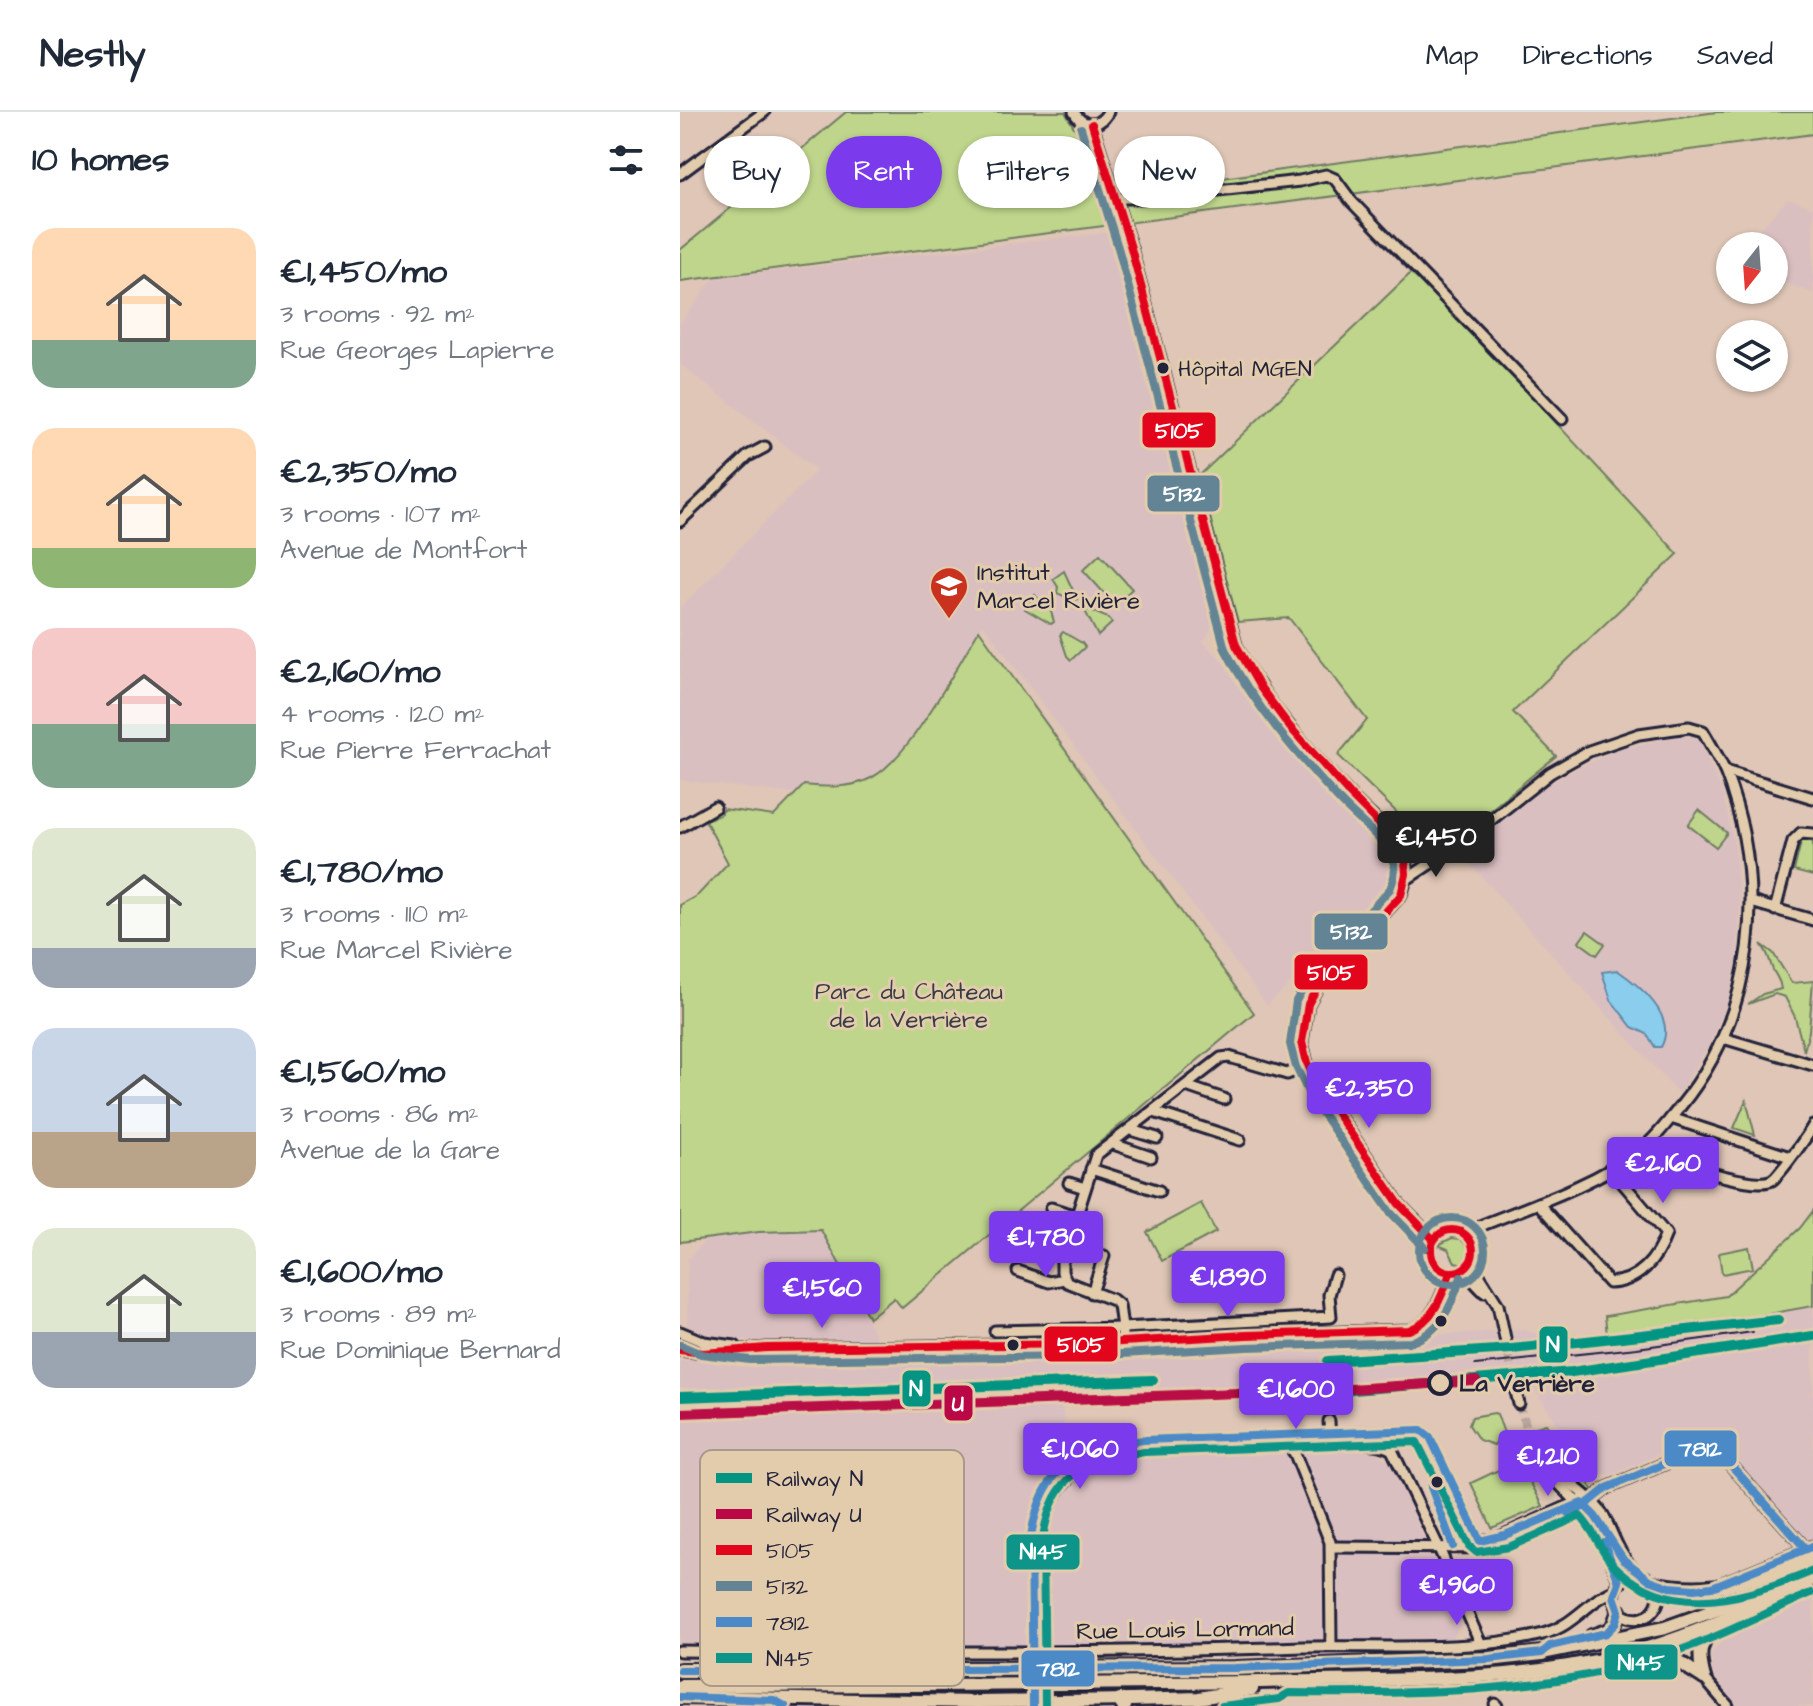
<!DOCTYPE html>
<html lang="en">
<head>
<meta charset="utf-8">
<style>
	:root { --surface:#fff; --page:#f6f6f7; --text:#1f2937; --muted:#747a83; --line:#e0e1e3; --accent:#7c3aed }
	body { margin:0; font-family:"Architects Daughter",sans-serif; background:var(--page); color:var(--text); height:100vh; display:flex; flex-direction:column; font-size:30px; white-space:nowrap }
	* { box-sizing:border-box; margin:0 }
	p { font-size:26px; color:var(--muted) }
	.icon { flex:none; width:44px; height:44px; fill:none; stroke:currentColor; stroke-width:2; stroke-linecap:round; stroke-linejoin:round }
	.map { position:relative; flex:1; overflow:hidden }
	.panel { display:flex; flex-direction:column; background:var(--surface); width:680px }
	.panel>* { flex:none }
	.top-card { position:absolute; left:24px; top:24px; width:760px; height:72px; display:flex; gap:16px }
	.needle { width:52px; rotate:197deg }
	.fabs { position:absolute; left:1036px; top:120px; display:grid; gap:16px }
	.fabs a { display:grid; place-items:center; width:72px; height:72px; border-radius:50%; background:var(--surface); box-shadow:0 2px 6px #0004; font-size:40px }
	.price { position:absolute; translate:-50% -68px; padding:0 18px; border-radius:8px; background:var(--accent); color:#fff; font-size:26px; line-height:52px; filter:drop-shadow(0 2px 4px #0008) }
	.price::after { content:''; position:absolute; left:50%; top:48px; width:24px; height:18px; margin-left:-12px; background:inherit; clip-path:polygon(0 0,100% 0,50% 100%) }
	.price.selected { background:#222; color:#fff }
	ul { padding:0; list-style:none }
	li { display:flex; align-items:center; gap:24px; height:200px; padding:0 32px }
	li span { display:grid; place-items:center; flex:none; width:224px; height:160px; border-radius:24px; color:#555 }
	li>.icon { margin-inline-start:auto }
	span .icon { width:96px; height:96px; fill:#fffc; stroke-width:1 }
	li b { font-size:34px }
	h2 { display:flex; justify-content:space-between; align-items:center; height:96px; padding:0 32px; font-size:34px }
	.chip { padding:0 28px; border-radius:36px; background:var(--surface); box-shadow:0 2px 6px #0004; font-size:28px; line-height:72px }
	.chip.selected { background:var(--accent); color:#fff }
	header { display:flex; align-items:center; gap:48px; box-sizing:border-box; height:112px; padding:0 40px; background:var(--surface); border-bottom:2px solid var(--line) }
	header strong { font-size:38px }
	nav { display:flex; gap:44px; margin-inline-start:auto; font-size:28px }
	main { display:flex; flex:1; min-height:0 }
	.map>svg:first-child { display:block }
	.built { fill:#dabfc1 }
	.green { fill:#bed58b; stroke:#707c63; stroke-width:2 }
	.water { fill:#8bcded; stroke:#6189a6; stroke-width:2 }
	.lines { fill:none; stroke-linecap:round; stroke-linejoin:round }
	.minor-tunnel { stroke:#b9a59d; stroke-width:9; stroke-dasharray:9 4.5; stroke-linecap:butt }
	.minor-casing { stroke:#22223b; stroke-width:15 }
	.major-casing { stroke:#22223b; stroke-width:18 }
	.highway-casing { stroke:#22223b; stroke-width:20 }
	.minor { stroke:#e3ccac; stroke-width:9 }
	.major { stroke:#e3ccac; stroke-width:12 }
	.highway { stroke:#e3ccac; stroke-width:14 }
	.rail { stroke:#22223b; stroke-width:2 }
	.minor-bridge-casing { stroke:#22223b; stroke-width:15; stroke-linecap:butt }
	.minor-bridge { stroke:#e3ccac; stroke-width:9 }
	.bus-1-casing { stroke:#e3ccac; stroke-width:14 }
	.bus-2-casing { stroke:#e3ccac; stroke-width:14 }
	.bus-3-casing { stroke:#e3ccac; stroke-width:14 }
	.bus-4-casing { stroke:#e3ccac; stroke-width:14 }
	.bus-1 { stroke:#e3051b; stroke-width:8 }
	.bus-2 { stroke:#638495; stroke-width:8 }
	.bus-3 { stroke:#4b8ac6; stroke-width:8 }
	.bus-4 { stroke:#0e9488; stroke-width:8 }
	.rail-1-casing { stroke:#e3ccac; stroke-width:16 }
	.rail-2-casing { stroke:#e3ccac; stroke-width:16 }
	.rail-1 { stroke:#059482; stroke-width:10 }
	.rail-2 { stroke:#b90845; stroke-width:10 }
	.bus-dot { fill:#22223b; stroke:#e3ccac; stroke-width:3 }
	.stop-dot { fill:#e3ccac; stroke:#22223b; stroke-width:4 }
	.labels { text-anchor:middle; stroke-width:6; stroke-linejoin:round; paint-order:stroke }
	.bus-label { font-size:22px; fill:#22223b; stroke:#e3ccac; text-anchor:start }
	.poi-label { font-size:24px; fill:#22223b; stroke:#e3ccac; text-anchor:start }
	.park-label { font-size:24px; fill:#393d47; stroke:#e3ccac }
	.stop-label { font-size:24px; font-weight:bold; fill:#22223b; stroke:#e3ccac; text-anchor:start }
	.street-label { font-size:24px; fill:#22223b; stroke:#e3ccac }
	.key { fill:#e3ccac; stroke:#a9998a; stroke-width:2 }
	.key-label { font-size:22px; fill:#22223b }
	.line-badge { stroke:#e3ccac; stroke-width:3 }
	.badge-label { font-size:22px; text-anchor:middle; font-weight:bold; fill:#fff }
</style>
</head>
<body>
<header>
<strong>Nestly</strong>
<nav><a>Map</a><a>Directions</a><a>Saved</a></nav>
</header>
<main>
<section class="panel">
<h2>10 homes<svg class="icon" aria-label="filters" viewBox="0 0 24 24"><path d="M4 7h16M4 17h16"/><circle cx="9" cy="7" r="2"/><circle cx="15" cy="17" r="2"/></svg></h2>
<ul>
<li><span style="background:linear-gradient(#ffd9b3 70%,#7fa58c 0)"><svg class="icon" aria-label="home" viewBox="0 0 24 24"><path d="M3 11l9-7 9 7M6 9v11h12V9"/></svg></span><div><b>€1,450/mo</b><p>3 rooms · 92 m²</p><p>Rue Georges Lapierre</p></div></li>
<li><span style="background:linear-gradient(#ffd9b3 75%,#8fb573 0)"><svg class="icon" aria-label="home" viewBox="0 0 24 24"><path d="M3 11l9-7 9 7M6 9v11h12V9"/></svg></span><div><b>€2,350/mo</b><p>3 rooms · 107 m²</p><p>Avenue de Montfort</p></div></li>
<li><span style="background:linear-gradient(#f6c9c9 60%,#7fa58c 0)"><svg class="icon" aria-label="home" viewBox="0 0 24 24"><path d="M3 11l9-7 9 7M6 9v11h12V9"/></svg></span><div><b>€2,160/mo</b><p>4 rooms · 120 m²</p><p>Rue Pierre Ferrachat</p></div></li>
<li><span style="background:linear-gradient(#dfe7d0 75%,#9aa5b1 0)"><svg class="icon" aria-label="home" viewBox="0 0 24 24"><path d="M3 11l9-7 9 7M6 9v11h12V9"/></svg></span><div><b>€1,780/mo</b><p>3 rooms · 110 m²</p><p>Rue Marcel Rivière</p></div></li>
<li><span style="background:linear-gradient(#c9d6e8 65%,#b9a48a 0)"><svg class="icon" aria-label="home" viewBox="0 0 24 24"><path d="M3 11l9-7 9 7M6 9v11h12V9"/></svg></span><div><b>€1,560/mo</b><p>3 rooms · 86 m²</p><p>Avenue de la Gare</p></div></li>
<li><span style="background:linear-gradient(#dfe7d0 65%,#9aa5b1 0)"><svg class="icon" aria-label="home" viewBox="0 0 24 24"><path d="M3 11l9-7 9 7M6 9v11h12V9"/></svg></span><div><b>€1,600/mo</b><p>3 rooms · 89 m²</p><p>Rue Dominique Bernard</p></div></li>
</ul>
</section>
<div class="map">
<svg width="1133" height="1594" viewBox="0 0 1133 1594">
	<rect width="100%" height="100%" fill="#dfc6b6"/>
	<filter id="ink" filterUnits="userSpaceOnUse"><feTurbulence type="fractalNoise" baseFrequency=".0125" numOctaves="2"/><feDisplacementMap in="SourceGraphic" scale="16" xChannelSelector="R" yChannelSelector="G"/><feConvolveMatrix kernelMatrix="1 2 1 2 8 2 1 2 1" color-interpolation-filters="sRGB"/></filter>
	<g filter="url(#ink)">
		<g class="built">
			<polygon points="1108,87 1133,96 1133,181 1094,167 1094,134 1065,134"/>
			<polygon points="434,120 539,504 523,530 581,588 676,701 673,706 716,753 719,771 587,893 303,512 226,635 215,649 190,666 162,674 124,673 116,682 0,668 0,496 137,358 0,252 0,212 34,166"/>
			<polygon points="999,624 1015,625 1020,629 1042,680 1055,735 1060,791 1057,849 1047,891 1030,931 999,982 781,742 863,676 901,654 941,636"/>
			<polygon points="141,1118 197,1227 102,1229 39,1228 7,1215 8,1147 27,1126 79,1120"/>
			<polygon points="1133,1194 1133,1439 1029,1319 930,1364 912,1361 848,1269 678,1282 382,1293 385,1325 393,1335 417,1352 464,1342 693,1337 711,1352 782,1512 772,1526 663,1544 0,1547 0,1249 446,1240 844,1218 878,1228 1060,1207"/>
			<polygon points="1133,1480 1133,1594 1056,1594 1032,1561 1031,1543 1040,1531"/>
		</g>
		<g class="green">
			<polygon points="166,0 385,0 408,40 422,82 1037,0 1133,0 1133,22 0,169 0,138"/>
			<polygon points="734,158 998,442 833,600 876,644 776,726 746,729 658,643 687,608 609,506 558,510 519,364"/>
			<polygon points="420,442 452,477 435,493 403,458"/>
			<polygon points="384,459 397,487 395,489 377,481 378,475 373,467"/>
			<polygon points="355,483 360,489 368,489 374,510 371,512 345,497"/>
			<polygon points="407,497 428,506 432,511 418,524 405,499"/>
			<path d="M299 518 574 901 222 1196 214 1186 189 1206 141 1118 79 1120 0 1130V793L18 783 48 751 25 708 40 703 44 697 94 704 124 673C146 675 170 677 191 666 229 647 275 557 299 518Z"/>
			<polygon points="383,520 402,531 405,535 391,548 387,544 380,523"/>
			<polygon points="1019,698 1047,721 1036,735 1008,713"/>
			<polygon points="1122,726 1133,730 1133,764 1114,759"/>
			<polygon points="907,819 925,832 917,843 899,830"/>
			<path d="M1081 832 1093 841 1112 871 1133 869 1129 919 1124 939 1115 905 1105 885 1095 882 1068 892 1083 882 1101 877C1100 867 1097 866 1093 858 1088 846 1090 843 1081 832Z"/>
			<polygon points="1066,988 1075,1023 1054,1016"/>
			<polygon points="521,1091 536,1120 482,1149 467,1120"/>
			<polygon points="1133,1099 1133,1194 1060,1207 927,1223 925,1204 1046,1184 1120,1116"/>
			<polygon points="772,1126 781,1127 789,1137 789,1144 784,1152 775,1150 768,1137 758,1133"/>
			<polygon points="1069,1135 1073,1156 1042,1162 1039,1141"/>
			<polygon points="814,1301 817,1302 824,1321 814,1333 799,1328 789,1313 792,1305"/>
			<polygon points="866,1312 913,1378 906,1380 870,1349 855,1361 846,1342 850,1317"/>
			<polygon points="827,1354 851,1371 863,1394 812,1416 791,1371"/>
		</g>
		<path class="water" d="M937 858C959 873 998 904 981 935H975L967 922 952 915 931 888 922 860Z"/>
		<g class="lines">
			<g class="minor-tunnel">
				<polyline points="826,1231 834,1272"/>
				<polyline points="839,1292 852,1332 866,1353"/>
			</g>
			<g class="minor-casing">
				<g id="minor">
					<path d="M394 0C403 16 419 16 428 0"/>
					<path d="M412 12 451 136 556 533C584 591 630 639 673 686 689 703 712 720 723 741 730 756 726 769 721 783L638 874 628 892 622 930 627 951 639 975 719 1092 754 1128"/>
					<polyline points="0,62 84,0"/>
					<polyline points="436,86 465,86 620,69 646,63 655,67 672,90 882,307"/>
					<polyline points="0,409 68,344 85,335"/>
					<polyline points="1045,659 1133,686"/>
					<polyline points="0,715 35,695"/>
					<polyline points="722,739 766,740"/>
					<path d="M727 767 783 730 870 661 909 639 959 622 1009 615 1023 619C1031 633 1040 647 1046 662 1088 772 1076 902 1000 995 988 1009 975 1028 959 1039 912 1074 849 1094 795 1116L787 1124"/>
					<polyline points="1071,790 1133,808"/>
					<polyline points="1095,798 1113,729 1121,721 1133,722"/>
					<polyline points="1043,926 1133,953"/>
					<polyline points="627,951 621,956 607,962 549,945 541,946 416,1043 382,1150 382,1160 387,1170 433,1188 439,1193 442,1216 651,1205 649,1183 655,1163"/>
					<polyline points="506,974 544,987"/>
					<polyline points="474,1000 560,1028"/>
					<polyline points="991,1006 1110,1045"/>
					<polyline points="451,1018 477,1026"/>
					<polyline points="433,1032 471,1045"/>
					<path d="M960 1039C984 1046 1074 1079 1092 1068 1099 1064 1128 1023 1133 1014"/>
					<polyline points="411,1057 479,1079"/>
					<polyline points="389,1071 405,1076"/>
					<path d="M858 1091 929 1171C959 1170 977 1147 986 1122L930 1056"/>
					<polyline points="371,1096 396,1104"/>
					<circle cx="772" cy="1139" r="22"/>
					<polyline points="351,1130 385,1141"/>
					<polyline points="793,1146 799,1163 818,1193 826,1231"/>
					<polyline points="783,1158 804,1180"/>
					<polyline points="338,1159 369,1170 384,1167"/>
					<polyline points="412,1181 424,1144"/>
					<polyline points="315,1219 442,1216 442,1222"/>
					<polyline points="0,1220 24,1230 55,1234"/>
					<path d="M0 1238 23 1241 87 1236 406 1232 566 1223 729 1218C753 1213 763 1181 770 1161"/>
					<polyline points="834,1272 839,1292"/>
					<polyline points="649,1309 650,1330"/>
					<path d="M610 1335 613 1332C634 1330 696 1327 712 1338L758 1434 800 1530"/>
					<path d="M866 1353C882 1366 912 1385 923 1403 932 1418 937 1439 949 1452 961 1465 993 1479 971 1501 965 1507 955 1508 947 1505 934 1500 932 1486 937 1474L947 1465H966"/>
					<polyline points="869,1356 872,1365 902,1395"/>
					<polyline points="913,1410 927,1436 939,1470"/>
					<path d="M773 1434C786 1426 802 1430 817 1426L884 1396 902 1391 915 1401 923 1416"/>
					<polyline points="651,1435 812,1436 903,1395 927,1376 1022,1336 1041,1342 1125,1436"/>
					<polyline points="1045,1470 1133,1434"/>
					<path d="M363 1516C363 1481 356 1431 368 1399 392 1331 476 1338 535 1336 557 1335 580 1332 602 1332L610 1335 615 1342 650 1430 651 1534"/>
					<path d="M0 1539C207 1540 415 1542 623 1535 699 1533 790 1541 863 1522 885 1516 897 1503 914 1490 920 1485 928 1482 935 1478"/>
					<polyline points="1024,1566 1048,1594"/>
					<polyline points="815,1592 817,1594"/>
				</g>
			</g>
			<g class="major-casing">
				<g id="major">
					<path d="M973 1471C1030 1484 1080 1468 1133 1446"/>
					<polyline points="912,1524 932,1517 939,1499"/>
					<polyline points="967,1542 988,1543 1024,1566"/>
					<polyline points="0,1558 555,1556 809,1547 862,1541 985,1516 1047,1494 1133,1456"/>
					<path d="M1024 1566C1018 1544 1017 1528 1039 1515"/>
					<path d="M0 1574C194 1573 387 1573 581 1570 702 1567 824 1572 942 1543 1009 1527 1071 1495 1133 1467"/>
					<polyline points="0,1585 299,1590 452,1588 519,1586 572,1577"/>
				</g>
			</g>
			<g class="highway-casing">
				<polyline id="highway" points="440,1588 444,1594"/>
			</g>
			<use href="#minor" class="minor"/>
			<use href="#major" class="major"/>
			<use href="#highway" class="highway"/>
			<polyline class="rail" points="795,1253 957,1236 1073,1220"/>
			<g class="minor-bridge-casing">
				<polyline id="minor-bridge" points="363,1516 364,1594"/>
			</g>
			<use href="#minor-bridge" class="minor-bridge"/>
			<g class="bus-1-casing">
				<g id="bus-1">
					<polyline points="412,12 451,136 556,533 580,575 609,614 673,686 713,726 725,747 726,762 721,783 638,874 628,892 622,930 627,951 639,975 719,1092 754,1128"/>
					<circle cx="772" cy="1139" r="21"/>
					<path d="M0 1238 23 1241 87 1236 406 1232 566 1223 729 1218C754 1209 762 1184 770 1161"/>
				</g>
			</g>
			<g class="bus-2-casing">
				<g id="bus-2">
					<path d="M401 16 439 139 545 537C574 594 616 641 659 688 676 707 702 724 712 747 717 757 714 767 710 777L628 867 616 889 610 932 616 955 629 982 710 1100 745 1136"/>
					<circle cx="772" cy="1139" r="33"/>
					<path d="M0 1233 21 1242 70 1248 406 1244 567 1235 731 1230C761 1220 772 1193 781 1165"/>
				</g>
			</g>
			<g class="bus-3-casing">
				<g id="bus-3">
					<polyline points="751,1375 773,1434"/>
					<polyline points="889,1402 903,1395 927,1376 1022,1336 1041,1342 1125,1436"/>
					<polyline points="0,1558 555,1556 809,1547 862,1541 870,1534 926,1521 935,1512 939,1499 934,1484 939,1470 924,1430"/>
					<polyline points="0,1585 94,1588 105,1594"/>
					<path d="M353 1594 351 1424C363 1352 396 1339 463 1328L741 1318 750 1325 800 1429 825 1423 902 1391 915 1404 944 1448 970 1468 990 1475 1014 1477 1032 1475 1133 1434"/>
				</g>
			</g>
			<g class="bus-4-casing">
				<g id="bus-4">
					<path d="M365 1594 363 1425C374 1360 404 1350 464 1340L737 1330 789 1434 796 1440 829 1435 900 1404C916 1420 922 1444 940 1459 996 1510 1072 1484 1133 1459"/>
					<path d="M542 1594 599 1587 609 1581C731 1582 855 1582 973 1547 1028 1531 1079 1504 1131 1481"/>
				</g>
			</g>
			<use href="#bus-1" class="bus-1"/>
			<use href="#bus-2" class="bus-2"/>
			<use href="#bus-3" class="bus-3"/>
			<use href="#bus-4" class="bus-4"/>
			<g class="rail-1-casing">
				<g id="rail-1">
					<polyline points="648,1249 832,1237 1098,1208"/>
					<polyline points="649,1280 892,1260 1133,1224"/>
					<polyline points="0,1285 473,1268"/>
				</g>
			</g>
			<g class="rail-2-casing">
				<polyline id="rail-2" points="0,1301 669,1277 796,1269"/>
			</g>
			<use href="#rail-1" class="rail-1"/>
			<use href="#rail-2" class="rail-2"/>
		</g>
	</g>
	<defs>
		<g id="university-pin" transform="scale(2)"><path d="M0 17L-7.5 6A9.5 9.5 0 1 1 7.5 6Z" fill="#c8321e" stroke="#e3ccac"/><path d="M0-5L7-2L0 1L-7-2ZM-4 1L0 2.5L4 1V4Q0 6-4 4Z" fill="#fff"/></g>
	</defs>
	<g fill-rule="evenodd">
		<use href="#university-pin" x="269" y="474"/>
	</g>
	<g class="bus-dot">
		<circle cx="483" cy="256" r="7"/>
		<circle cx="761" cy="1209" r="7"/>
		<circle cx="333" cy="1233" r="7"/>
		<circle cx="757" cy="1370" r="7"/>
	</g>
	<circle class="stop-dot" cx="760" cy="1271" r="11"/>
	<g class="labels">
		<g class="bus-label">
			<text x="498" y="264">Hôpital MGEN</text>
		</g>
		<g class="poi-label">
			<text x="297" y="468">Institut<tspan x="297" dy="28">Marcel Rivière</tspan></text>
		</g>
		<g class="park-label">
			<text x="229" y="887">Parc du Château<tspan x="229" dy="28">de la Verrière</tspan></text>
		</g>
		<g class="stop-label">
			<text x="779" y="1279">La Verrière</text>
		</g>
		<g class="street-label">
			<text transform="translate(505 1517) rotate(-1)" y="8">Rue Louis Lormand</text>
		</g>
	</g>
	<rect x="20" y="1338" width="264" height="236" rx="12" class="key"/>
	<rect x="36" y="1361" width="36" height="10" fill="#059482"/>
	<rect x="36" y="1397" width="36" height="10" fill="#b90845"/>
	<rect x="36" y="1433" width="36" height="10" fill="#e3051b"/>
	<rect x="36" y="1469" width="36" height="10" fill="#638495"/>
	<rect x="36" y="1505" width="36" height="10" fill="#4b8ac6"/>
	<rect x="36" y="1541" width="36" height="10" fill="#0e9488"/>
	<g class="key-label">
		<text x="86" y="1374">Railway N</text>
		<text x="86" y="1410">Railway U</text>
		<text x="86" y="1446">5105</text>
		<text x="86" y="1482">5132</text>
		<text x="86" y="1518">7812</text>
		<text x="86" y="1554">N145</text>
	</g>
	<g class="line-badge">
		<rect x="461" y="299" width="76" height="38" rx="8" fill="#e3051b"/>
		<rect x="466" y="362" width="75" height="39" rx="8" fill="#638495"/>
		<rect x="633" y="800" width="76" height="39" rx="8" fill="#638495"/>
		<rect x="613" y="841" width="76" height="38" rx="8" fill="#e3051b"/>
		<rect x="363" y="1213" width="76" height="38" rx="8" fill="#e3051b"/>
		<rect x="858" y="1213" width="31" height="39" rx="8" fill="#059482"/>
		<rect x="221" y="1257" width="31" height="39" rx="8" fill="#059482"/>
		<rect x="263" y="1272" width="31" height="38" rx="8" fill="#b90845"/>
		<rect x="983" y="1317" width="75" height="39" rx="8" fill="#4b8ac6"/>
		<rect x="325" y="1421" width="76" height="38" rx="8" fill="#0e9488"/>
		<rect x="923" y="1531" width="76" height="38" rx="8" fill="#0e9488"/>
		<rect x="340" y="1537" width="76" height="39" rx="8" fill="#4b8ac6"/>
	</g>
	<g class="badge-label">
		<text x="499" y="326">5105</text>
		<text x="504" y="389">5132</text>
		<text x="671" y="827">5132</text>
		<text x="651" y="868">5105</text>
		<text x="401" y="1240">5105</text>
		<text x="873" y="1240">N</text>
		<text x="236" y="1284">N</text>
		<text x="278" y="1299">U</text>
		<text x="1020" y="1344">7812</text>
		<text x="363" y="1447">N145</text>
		<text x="961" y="1558">N145</text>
		<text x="378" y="1564">7812</text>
	</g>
</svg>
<div class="fabs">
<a><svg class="needle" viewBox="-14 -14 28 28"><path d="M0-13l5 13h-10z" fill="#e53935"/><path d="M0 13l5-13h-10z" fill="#747a83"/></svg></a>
<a><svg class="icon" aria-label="layers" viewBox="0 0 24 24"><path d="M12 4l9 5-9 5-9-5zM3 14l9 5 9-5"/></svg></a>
</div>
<b class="price selected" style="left:756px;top:767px">€1,450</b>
<b class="price" style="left:689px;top:1018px">€2,350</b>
<b class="price" style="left:983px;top:1093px">€2,160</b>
<b class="price" style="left:366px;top:1167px">€1,780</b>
<b class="price" style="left:548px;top:1207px">€1,890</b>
<b class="price" style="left:142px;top:1218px">€1,560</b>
<b class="price" style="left:616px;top:1319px">€1,600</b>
<b class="price" style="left:400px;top:1379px">€1,060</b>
<b class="price" style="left:868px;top:1386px">€1,210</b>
<b class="price" style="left:777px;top:1515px">€1,960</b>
<div class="top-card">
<a class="chip">Buy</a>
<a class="chip selected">Rent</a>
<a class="chip">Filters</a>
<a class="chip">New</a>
</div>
</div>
</main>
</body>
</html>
